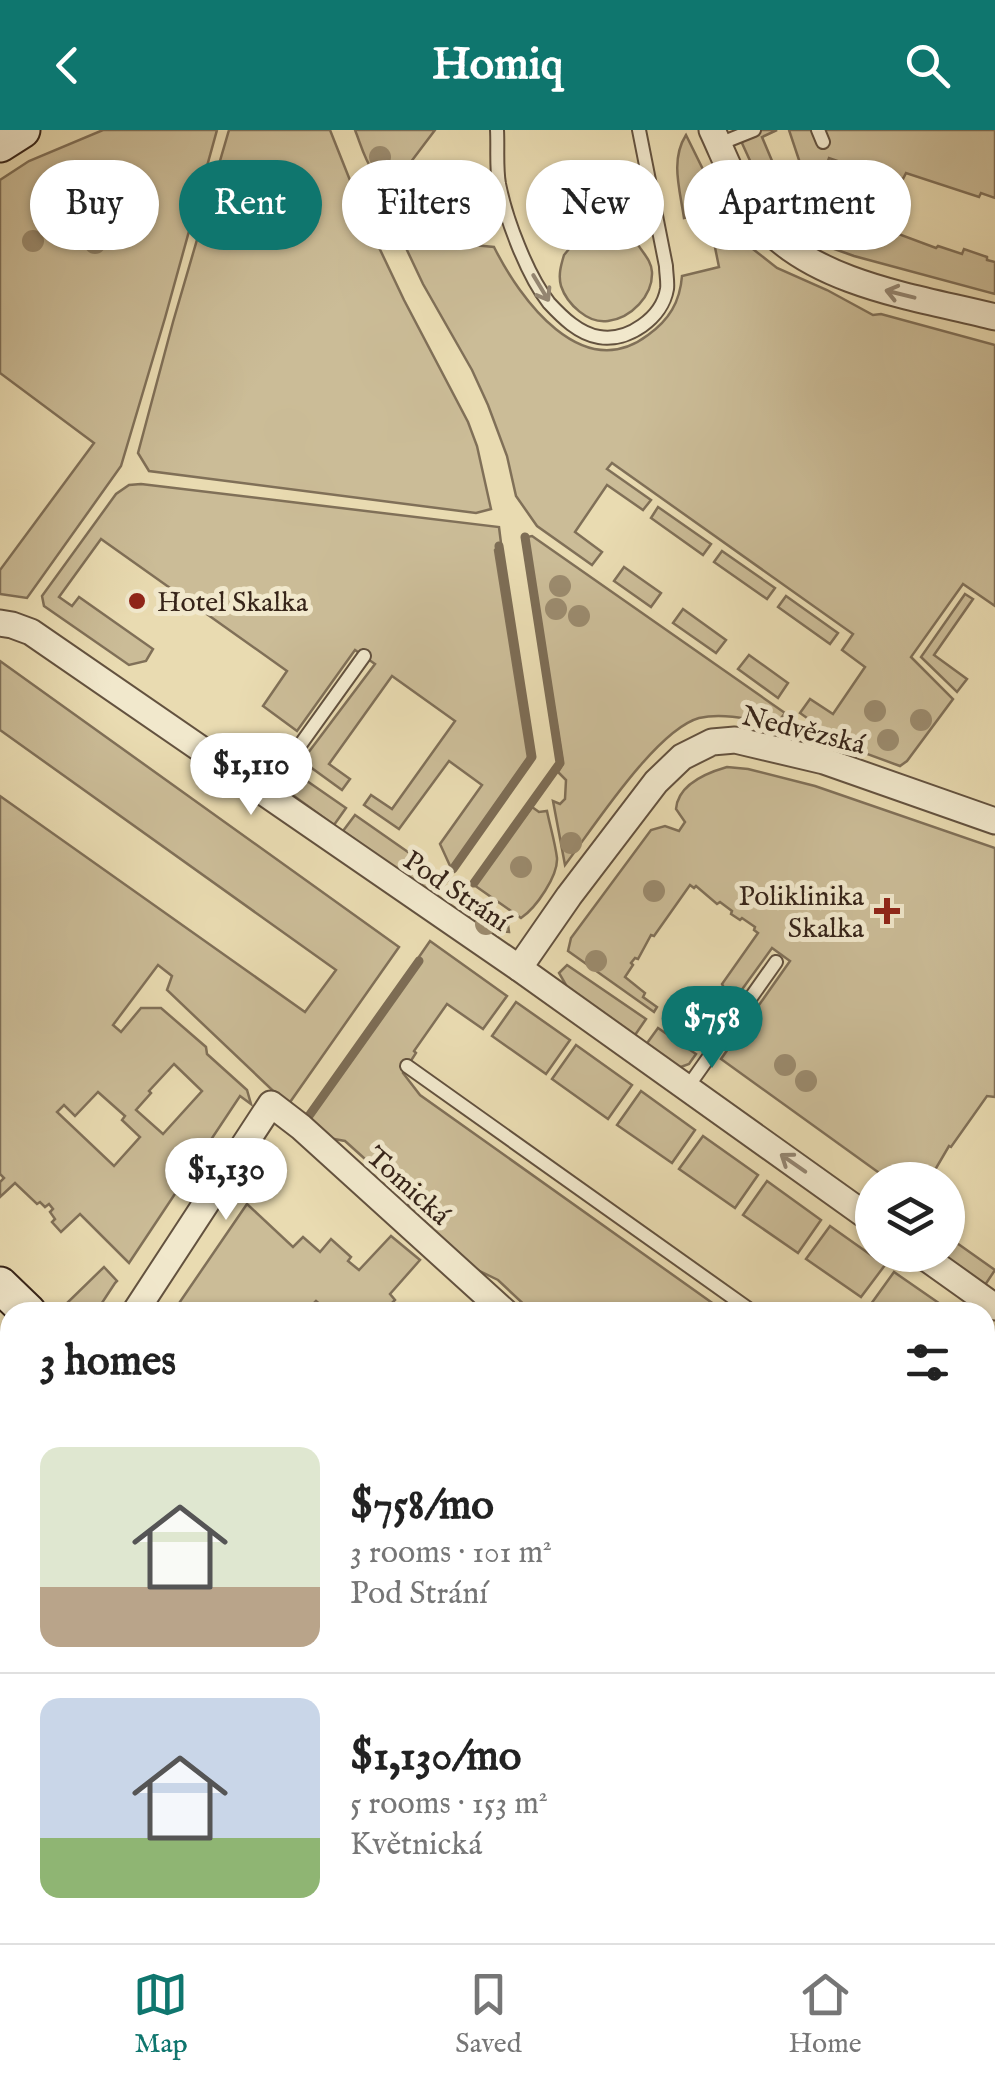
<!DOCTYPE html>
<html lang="en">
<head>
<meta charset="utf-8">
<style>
	:root { --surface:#fff; --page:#f6f6f6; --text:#222; --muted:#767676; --line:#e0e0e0; --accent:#0f766e }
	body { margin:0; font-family:"IM FELL English",serif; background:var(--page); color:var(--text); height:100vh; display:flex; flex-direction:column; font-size:38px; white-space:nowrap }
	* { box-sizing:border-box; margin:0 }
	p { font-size:32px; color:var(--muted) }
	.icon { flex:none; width:55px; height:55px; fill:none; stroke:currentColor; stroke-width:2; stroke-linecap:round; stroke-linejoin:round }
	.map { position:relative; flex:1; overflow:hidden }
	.side { position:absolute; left:0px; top:1172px; width:995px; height:642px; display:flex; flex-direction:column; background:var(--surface); border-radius:30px 30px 0 0; box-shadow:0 2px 8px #0004 }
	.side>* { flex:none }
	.hud { position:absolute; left:30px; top:30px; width:935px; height:90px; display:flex; gap:20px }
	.tools { position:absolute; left:855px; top:1032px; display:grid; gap:20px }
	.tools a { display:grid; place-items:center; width:110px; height:110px; border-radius:50%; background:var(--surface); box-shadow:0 2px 8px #0004; font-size:50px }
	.price { position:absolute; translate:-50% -85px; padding:0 22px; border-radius:35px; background:#fff; color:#222; font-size:32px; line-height:65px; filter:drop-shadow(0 2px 5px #0008) }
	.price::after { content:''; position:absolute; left:50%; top:60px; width:30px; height:22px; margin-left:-15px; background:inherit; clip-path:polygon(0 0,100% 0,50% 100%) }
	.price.selected { background:var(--accent); color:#fff }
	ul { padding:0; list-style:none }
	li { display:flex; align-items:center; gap:30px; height:250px; padding:0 40px }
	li+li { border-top:2px solid var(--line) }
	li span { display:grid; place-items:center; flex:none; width:280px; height:200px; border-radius:20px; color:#555 }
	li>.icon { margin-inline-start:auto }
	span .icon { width:120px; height:120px; fill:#fffc; stroke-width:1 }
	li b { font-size:42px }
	h2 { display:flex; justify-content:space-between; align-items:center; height:120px; padding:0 40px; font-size:42px }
	.chip { padding:0 35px; border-radius:45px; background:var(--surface); box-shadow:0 2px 8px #0004; font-size:35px; line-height:90px }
	.chip.selected { background:var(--accent); color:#fff }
	header { display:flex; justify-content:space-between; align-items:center; height:130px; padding:0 40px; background:var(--accent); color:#fff; font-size:45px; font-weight:800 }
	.dock { display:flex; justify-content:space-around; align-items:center; height:140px; border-top:2px solid var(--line); background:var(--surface); font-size:28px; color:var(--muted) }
	.dock a { display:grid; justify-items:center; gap:5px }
	.dock .selected { color:var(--accent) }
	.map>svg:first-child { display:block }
	.green { fill:#cbbc97; stroke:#807058; stroke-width:2.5; fill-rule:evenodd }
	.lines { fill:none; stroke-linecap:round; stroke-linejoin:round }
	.stream { stroke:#7d6d55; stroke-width:9 }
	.lane-casing { stroke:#63523f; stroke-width:16 }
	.street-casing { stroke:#63523f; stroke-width:29 }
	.secondary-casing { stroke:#362419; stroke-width:39 }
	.lane { stroke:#f1e8cc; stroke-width:12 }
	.street { stroke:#f1e8cc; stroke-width:25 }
	.secondary { stroke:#f1e8cc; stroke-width:35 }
	.tree { fill:#9b8b6e }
	.oneway { stroke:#948672 }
	.poi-dot { fill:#8f2418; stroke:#f1e8cc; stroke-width:4 }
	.labels { text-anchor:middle; stroke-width:10; stroke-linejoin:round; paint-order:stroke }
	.poi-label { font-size:28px; fill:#362419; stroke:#f1e8cc; text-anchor:start }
	.street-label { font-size:28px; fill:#362419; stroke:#f1e8cc }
</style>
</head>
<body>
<header><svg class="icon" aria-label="back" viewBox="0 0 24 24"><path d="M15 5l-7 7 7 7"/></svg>Homiq<svg class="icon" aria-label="search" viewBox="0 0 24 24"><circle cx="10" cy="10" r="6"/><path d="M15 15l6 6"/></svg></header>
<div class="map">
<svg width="995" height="1813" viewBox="0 0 995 1813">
	<rect width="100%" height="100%" fill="#e9dbb1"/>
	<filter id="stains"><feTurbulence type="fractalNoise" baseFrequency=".002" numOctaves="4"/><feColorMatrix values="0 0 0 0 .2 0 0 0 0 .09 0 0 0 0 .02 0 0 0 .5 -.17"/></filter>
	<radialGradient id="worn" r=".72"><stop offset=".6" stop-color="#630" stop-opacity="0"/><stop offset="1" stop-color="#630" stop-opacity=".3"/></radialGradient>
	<g class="green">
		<polygon points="103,0 217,0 165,188 121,336 27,468 0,464 0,440 94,313 0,243 0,50 29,31"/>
		<polygon points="229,0 330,0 365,88 404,170 468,292 477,316 491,379 476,383 149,341 138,323 173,192"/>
		<path d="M355 0H435L398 49C371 59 363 19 355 0Z"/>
		<polygon points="736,0 777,0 762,7 783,57 815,69 812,80 860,98 861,96 886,105 888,100 936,118 938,116 962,124 964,119 987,127 987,130 995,132 995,164 854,126 826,116 797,98 766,63 771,60 762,44 757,46"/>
		<polygon points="789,0 995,0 995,68 981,63 979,67 906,43 903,49 854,32 852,36 829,28 823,44 801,36"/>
		<path d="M686 5 731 96 744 112 777 138 827 160 873 185 881 184 995 215V476L963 454 911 527 953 569 907 631 900 636 848 617 800 583 810 569 833 584 865 537 842 520 853 504 612 333 607 339 651 370 643 380 607 355 575 402 602 422 592 435 537 396 516 366 507 326 488 275 472 240 423 154 389 82 392 73 450 118 473 115 494 117C520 169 582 255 648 205 669 190 680 172 682 146L719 137 708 83 684 88C680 60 670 30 686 5Z"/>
		<path d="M618 64 626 70C629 82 630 96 635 108 639 121 651 127 652 142 653 166 631 188 608 191 588 194 567 174 561 156 558 145 561 135 564 125L612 67Z"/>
		<polygon points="141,354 499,397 501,413 495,420 528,628 451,738 440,714 482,655 449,631 399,699 364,675 371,665 392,679 455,591 392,546 329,634 350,649 342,660 302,631 375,534 355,520 297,601 263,576 287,541 101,409 59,467 72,476 79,467 153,519 146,531 129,535 44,476 42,466 116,364 129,355"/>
		<polygon points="658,377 711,414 703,425 651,388"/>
		<path d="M532 406 785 583 776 595C752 590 724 582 699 588 656 600 593 698 565 735L553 671 560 674 565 669 566 650 558 642 563 634 527 407Z"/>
		<polygon points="722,421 775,458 767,469 714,432"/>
		<polygon points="624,437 661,463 651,477 614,451"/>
		<polygon points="965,464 973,469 934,525 967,549 957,562 921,527"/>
		<polygon points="786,466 838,503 830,514 778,477"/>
		<polygon points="683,479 726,510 716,523 673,493"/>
		<polygon points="749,525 788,553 778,568 738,539"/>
		<path d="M0 531 399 817 288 975 167 860 172 846 158 835 113 895 121 902 141 878H161L206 917 207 924 247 960 251 974 240 966 129 1133 80 1084 61 1102 52 1092 55 1089 50 1082 53 1079 49 1074 45 1077 40 1072 37 1074 15 1053 0 1067V1052L4 1048 0 1044V666L305 882 336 840 0 600ZM174 934 202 961 163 1004 136 980 151 963 149 961ZM98 962 125 986 122 990 140 1007 114 1036 57 982 64 975 75 986Z"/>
		<path d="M727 637 748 639 815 656 995 718V967L987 966 951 1017 949 1016 935 1040 932 1039 928 1050H889L721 929 790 831 772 818 701 916 665 890 672 881 693 895 700 883 703 885 707 879 705 877 712 868 714 869 723 856 722 854 758 803 754 800 755 797 742 788 740 790 731 784 732 781 720 772 717 774 696 756 694 758 690 755 654 806 651 805 638 829 635 828 631 833 633 835 625 847 645 863 643 867 657 877 654 882 568 821 571 808 651 700 665 696 679 701 685 692 676 679C678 654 706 643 727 637Z"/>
		<polygon points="294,642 346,678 334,695 283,658"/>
		<path d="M532 677 539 682 547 681C550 696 555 712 557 728 558 746 536 778 521 788L474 755Z"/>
		<polygon points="355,685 448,750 435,767 343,701"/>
		<polygon points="465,764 508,795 509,802 483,800 453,781"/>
		<polygon points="430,811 507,866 483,899 447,874 414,921 416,923 403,943 420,965 725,1182 532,1182 498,1150 461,1132 412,1086 404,1064 345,1011 323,1007 306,990"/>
		<polygon points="567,835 646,889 633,908 570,862 559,843"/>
		<polygon points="516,872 570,910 546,944 492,906"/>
		<polygon points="658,898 696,924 689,934 678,938 645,916"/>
		<polygon points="576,915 632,955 608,989 552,949"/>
		<polygon points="641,961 695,1000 672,1033 617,995"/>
		<polygon points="703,1006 758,1045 735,1078 679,1039"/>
		<polygon points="767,1051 821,1090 798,1123 743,1085"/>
		<polygon points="247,1074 293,1117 303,1107 320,1122 331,1109 351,1127 348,1131 359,1140 391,1106 420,1130 390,1164 395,1170 391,1174 399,1181 329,1182 316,1171 305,1182 173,1182"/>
		<polygon points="830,1096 885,1135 861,1167 806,1129"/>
		<polygon points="954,1111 995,1140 983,1158 941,1128 944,1125 948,1125 948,1120"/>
		<polygon points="104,1137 117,1151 115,1153 96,1182 74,1182 66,1174"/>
		<polygon points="894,1142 946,1178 943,1182 882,1182 871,1174"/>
		<polygon points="0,1202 10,1213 10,1322 0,1337"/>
		<polygon points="985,1366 995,1373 995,1446 985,1444"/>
		<polygon points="10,1426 10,1493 0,1504 0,1440"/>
		<polygon points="985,1547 995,1554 995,1813 951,1813 957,1805 985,1805"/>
		<polygon points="10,1756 10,1805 117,1805 123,1809 127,1805 290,1805 284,1813 0,1813 0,1770"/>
		<polygon points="366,1805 448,1805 449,1813 360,1813"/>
		<polygon points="504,1805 663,1805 658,1813 504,1813"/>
	</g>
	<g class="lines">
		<g class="stream">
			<polyline points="453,739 532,627 499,416"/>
			<polyline points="474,753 560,633 525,407"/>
			<polyline points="306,990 419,831"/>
		</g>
		<g class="lane-casing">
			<g id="lane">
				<path d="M497 0C498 17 496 37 499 54 506 89 527 145 549 173 562 187 579 204 599 207 628 212 662 188 667 159 668 152 666 143 666 136L639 0"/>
				<polyline points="818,0 823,12"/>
				<polyline points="719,14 754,0"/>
				<polyline points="265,664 364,526"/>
				<polyline points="407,936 753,1182"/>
				<polyline points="687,958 776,832"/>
				<polyline points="985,1347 995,1354"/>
			</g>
		</g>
		<g class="street-casing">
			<g id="street">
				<path d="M712 0C727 32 739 67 763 94 817 155 920 168 995 187"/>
				<polyline points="0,493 12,495 31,502 519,838 872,1090"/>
				<polyline points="519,838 569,766 656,652 682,627 712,612 735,610 824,631 995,691"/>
				<polyline points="922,1125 995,1177"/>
				<polyline points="135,1182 271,974 301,997 505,1182"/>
				<polyline points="475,1805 476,1813"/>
				<polyline points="795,1805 806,1813"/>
			</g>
		</g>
		<g class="secondary-casing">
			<g id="secondary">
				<polyline points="0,14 22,0"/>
				<polyline points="0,1155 28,1182"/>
				<polyline points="0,1389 10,1373"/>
			</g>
		</g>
		<use href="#lane" class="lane"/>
		<use href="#street" class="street"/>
		<use href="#secondary" class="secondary"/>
	</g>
	<g class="tree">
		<circle cx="380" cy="27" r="11"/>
		<circle cx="71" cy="102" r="11"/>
		<circle cx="33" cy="111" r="11"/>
		<circle cx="95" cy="113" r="11"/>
		<circle cx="560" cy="456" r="11"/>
		<circle cx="556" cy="479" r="11"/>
		<circle cx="579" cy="486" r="11"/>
		<circle cx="875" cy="581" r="11"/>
		<circle cx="921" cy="590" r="11"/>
		<circle cx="888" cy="610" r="11"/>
		<circle cx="571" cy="713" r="11"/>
		<circle cx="521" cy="737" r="11"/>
		<circle cx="654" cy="761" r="11"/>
		<circle cx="486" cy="794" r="11"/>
		<circle cx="596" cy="831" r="11"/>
		<circle cx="785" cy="935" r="11"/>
		<circle cx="806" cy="951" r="11"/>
	</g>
	<defs><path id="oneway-shaft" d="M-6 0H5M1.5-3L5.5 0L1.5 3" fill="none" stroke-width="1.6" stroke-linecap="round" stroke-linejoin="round" transform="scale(2.5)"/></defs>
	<g class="oneway">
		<use href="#oneway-shaft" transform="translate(541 158) rotate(59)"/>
		<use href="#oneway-shaft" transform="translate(900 164) rotate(-166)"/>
		<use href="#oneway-shaft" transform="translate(793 1033) rotate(-145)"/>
	</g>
	<g class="poi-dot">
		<circle cx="137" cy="471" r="10"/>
		<path d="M882 766h10v10h10v10h-10v10h-10v-10h-10v-10h10z"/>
	</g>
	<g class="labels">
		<g class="poi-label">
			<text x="157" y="481">Hotel Skalka</text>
			<text x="864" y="775" text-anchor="end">Poliklinika<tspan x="864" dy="32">Skalka</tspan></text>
		</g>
		<g class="street-label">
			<text transform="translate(804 599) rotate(14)" y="10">Nedvězská</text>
			<text transform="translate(457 760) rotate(34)" y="10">Pod Strání</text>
			<text transform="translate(409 1055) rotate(42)" y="10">Tomická</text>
		</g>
	</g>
	<rect width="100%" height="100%" filter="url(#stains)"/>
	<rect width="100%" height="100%" fill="url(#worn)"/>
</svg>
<div class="tools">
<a><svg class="icon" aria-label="layers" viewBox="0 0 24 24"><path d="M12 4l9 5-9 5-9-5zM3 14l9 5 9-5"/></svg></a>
</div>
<b class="price" style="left:251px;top:688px">$1,110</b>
<b class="price selected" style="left:712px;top:941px">$758</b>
<b class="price" style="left:226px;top:1093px">$1,130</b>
<div class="hud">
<a class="chip">Buy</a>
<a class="chip selected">Rent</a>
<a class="chip">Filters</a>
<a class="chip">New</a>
<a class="chip">Apartment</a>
</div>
<section class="side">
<h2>3 homes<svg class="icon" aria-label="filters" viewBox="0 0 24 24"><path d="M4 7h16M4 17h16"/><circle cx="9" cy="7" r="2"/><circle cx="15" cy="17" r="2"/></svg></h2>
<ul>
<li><span style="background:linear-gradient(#dfe7d0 70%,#b9a48a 0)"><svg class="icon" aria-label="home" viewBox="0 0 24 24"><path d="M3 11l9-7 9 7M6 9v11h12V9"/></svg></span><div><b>$758/mo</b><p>3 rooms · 101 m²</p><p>Pod Strání</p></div></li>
<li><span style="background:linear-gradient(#c9d6e8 70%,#8fb573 0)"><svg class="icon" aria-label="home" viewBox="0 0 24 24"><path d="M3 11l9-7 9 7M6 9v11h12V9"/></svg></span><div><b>$1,130/mo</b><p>5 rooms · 153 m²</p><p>Květnická</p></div></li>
</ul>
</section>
</div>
<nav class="dock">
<a class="selected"><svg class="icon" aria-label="map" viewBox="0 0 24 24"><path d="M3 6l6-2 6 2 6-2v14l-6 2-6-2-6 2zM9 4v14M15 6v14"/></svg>Map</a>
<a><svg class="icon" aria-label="saved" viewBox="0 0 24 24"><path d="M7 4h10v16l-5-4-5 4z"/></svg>Saved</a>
<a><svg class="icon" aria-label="home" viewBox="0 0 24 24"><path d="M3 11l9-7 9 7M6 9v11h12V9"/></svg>Home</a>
</nav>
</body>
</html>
